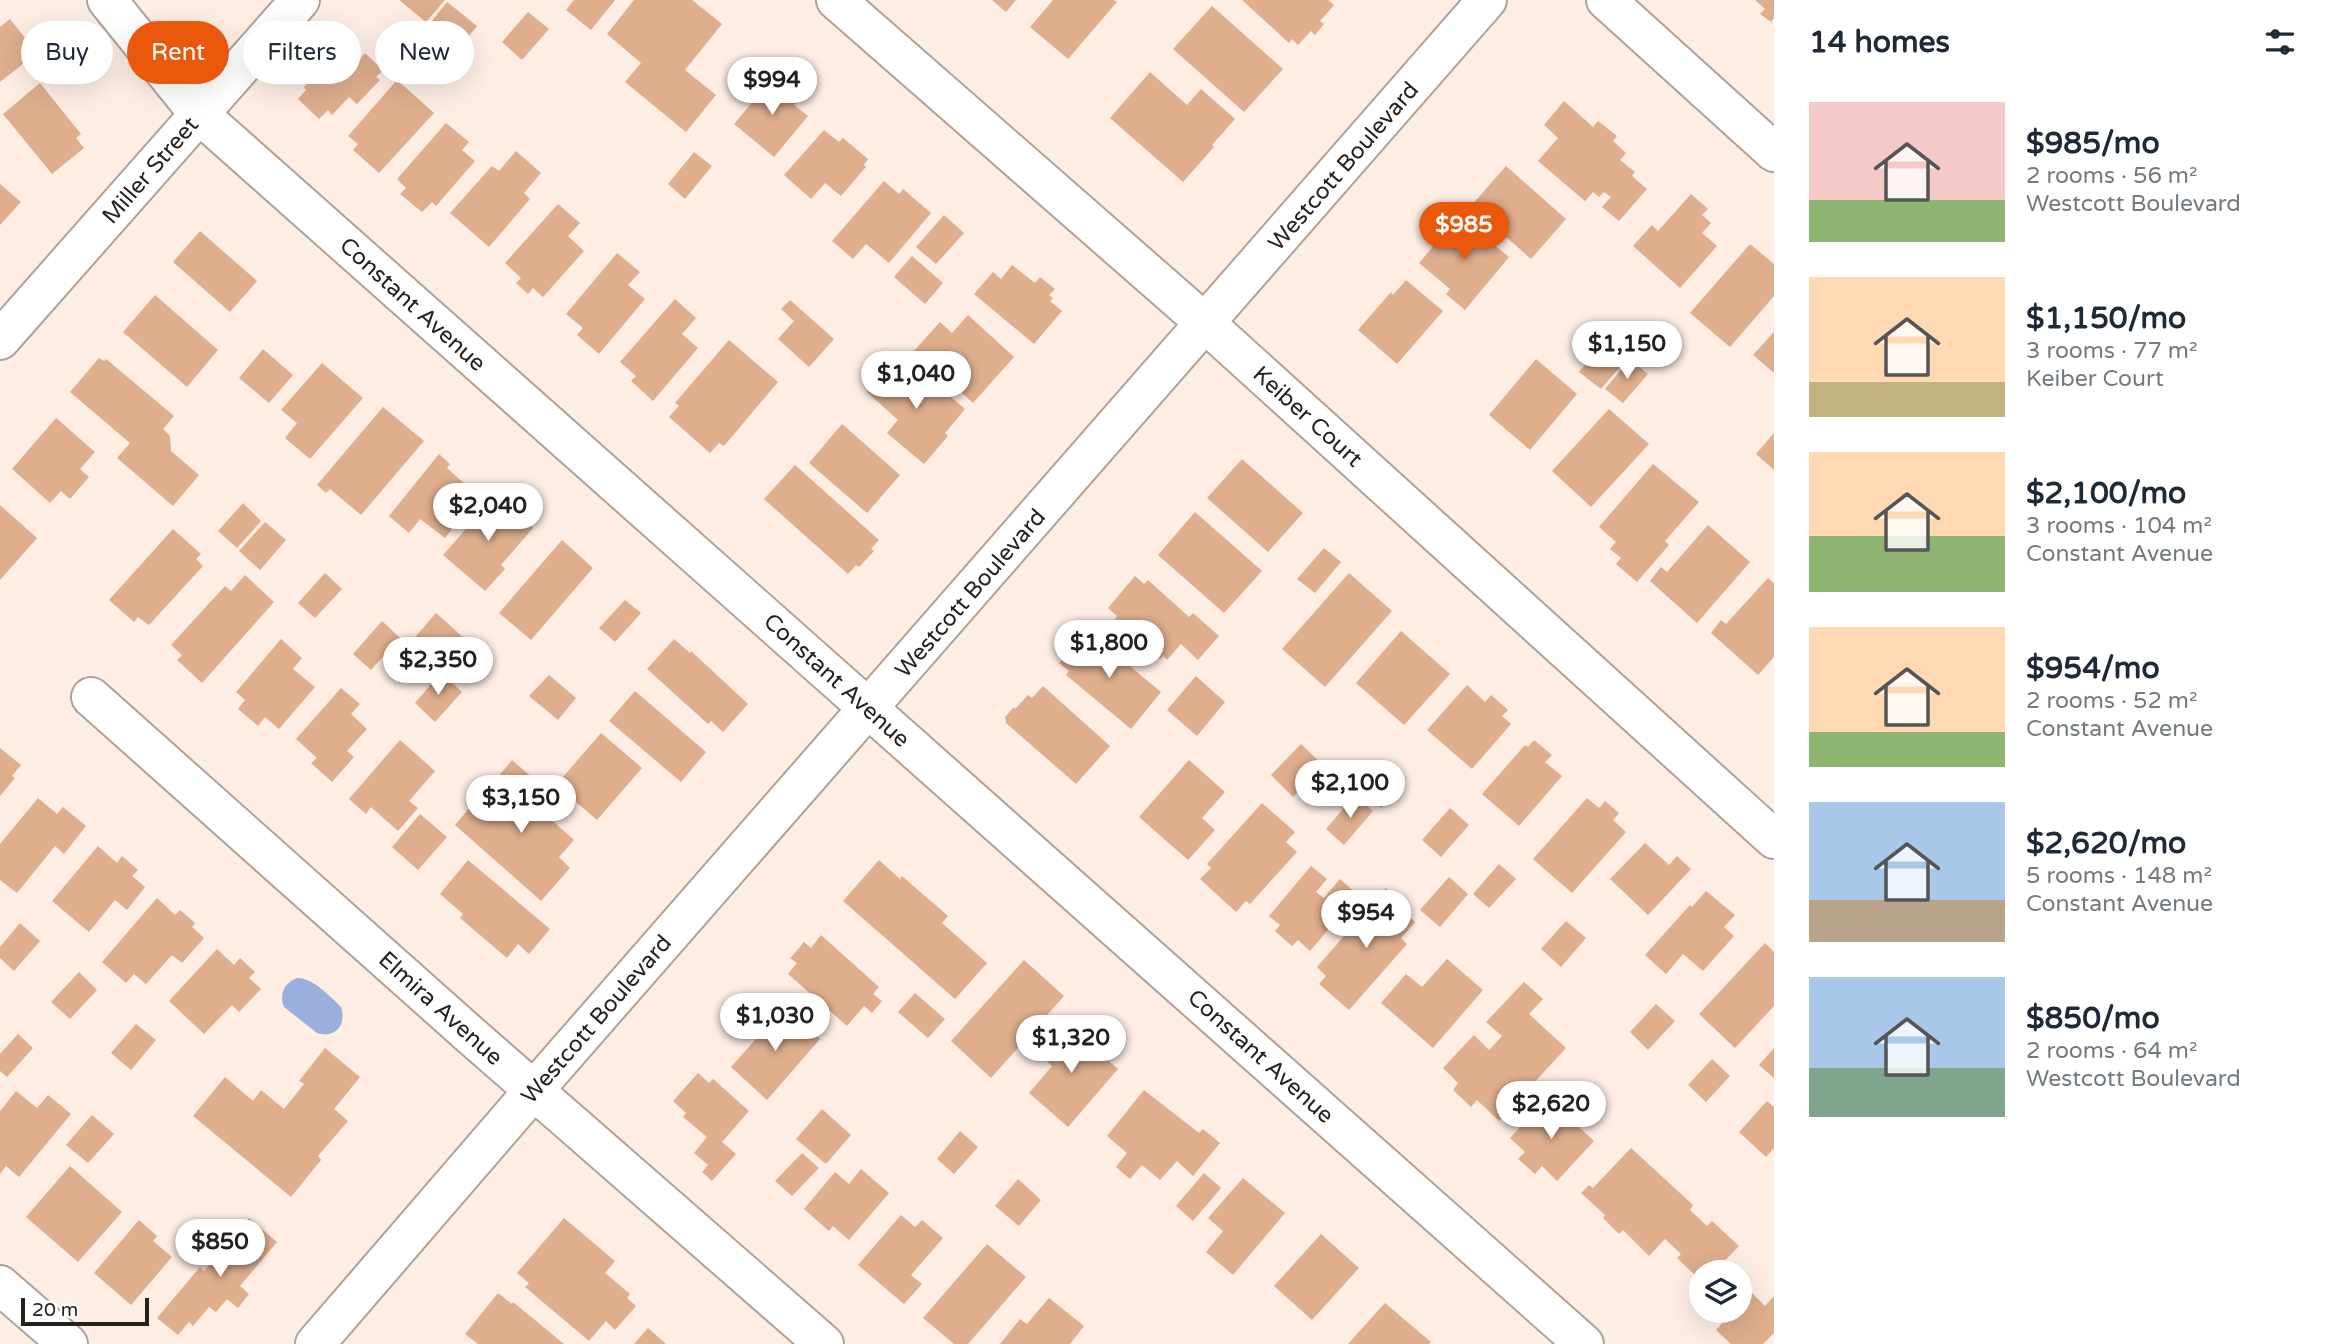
<!DOCTYPE html>
<html lang="en">
<head>
<meta charset="utf-8">
<style>
	:root { --surface:#fff; --page:#f2f2f3; --text:#1f2937; --muted:#747a83; --accent:#ea580c }
	body { margin:0; font-family:"Varela Round",sans-serif; background:var(--page); color:var(--text); height:100vh; display:flex; flex-direction:column; font-size:26px; white-space:nowrap }
	* { box-sizing:border-box; margin:0 }
	p { font-size:23px; color:var(--muted) }
	.icon { flex:none; width:38px; height:38px; fill:none; stroke:currentColor; stroke-width:2; stroke-linecap:round; stroke-linejoin:round }
	.map { position:relative; flex:1; overflow:hidden }
	.details { display:flex; flex-direction:column; background:var(--surface); width:560px }
	.details>* { flex:none }
	.top-card { position:absolute; left:21px; top:21px; width:665px; height:63px; display:flex; gap:14px }
	.controls { position:absolute; left:1689px; top:1260px; display:grid; gap:14px }
	.controls a { display:grid; place-items:center; width:63px; height:63px; border-radius:50%; background:var(--surface); box-shadow:0 7px 28px #0002; font-size:35px }
	.scale { position:absolute; left:21px; bottom:18px; width:128px; box-sizing:border-box; padding-left:7px; border:4px solid #26211d; border-top:0; font-size:19px; line-height:24px; white-space:nowrap; color:#26211d; -webkit-text-stroke:5px #fefefe; paint-order:stroke }
	.price { position:absolute; translate:-50% -60px; padding:0 16px; border-radius:24px; background:#fff; color:#222; font-size:23px; line-height:46px; filter:drop-shadow(0 2px 4px #0008) }
	.price::after { content:''; position:absolute; left:50%; top:42px; width:21px; height:16px; margin-left:-10px; background:inherit; clip-path:polygon(0 0,100% 0,50% 100%) }
	.price.active { background:var(--accent); color:#fff }
	ul { padding:0; list-style:none }
	li { display:flex; align-items:center; gap:21px; height:175px; padding:0 35px }
	li span { display:grid; place-items:center; flex:none; width:196px; height:140px; border-radius:0px; color:#555 }
	li>.icon { margin-inline-start:auto }
	span .icon { width:84px; height:84px; fill:#fffc; stroke-width:1 }
	li b { font-size:30px }
	h2 { display:flex; justify-content:space-between; align-items:center; height:84px; padding:0 35px; font-size:30px }
	.tag { padding:0 24px; border-radius:32px; background:var(--surface); box-shadow:0 7px 28px #0002; font-size:24px; line-height:63px }
	.tag.active { background:var(--accent); color:#fff }
	main { display:flex; flex:1; min-height:0 }
	.map>svg:first-child { display:block }
	.water { fill:#99afde }
	.building { fill:#deae8d }
	.lines { fill:none; stroke-linecap:round; stroke-linejoin:round }
	.minor-casing { stroke:#b0a197; stroke-width:42 }
	.minor { stroke:#fff; stroke-width:38 }
	.labels { text-anchor:middle; stroke-width:5; stroke-linejoin:round; paint-order:stroke }
	.street-label { font-size:23px; fill:#26211d; stroke:#fefefe }
</style>
</head>
<body>
<main>
<div class="map">
<svg width="1774" height="1344" viewBox="0 0 1774 1344">
	<rect width="100%" height="100%" fill="#fdede3"/>
	<path class="water" d="M297 978C313 978 330 996 341 1007 347 1025 335 1039 317 1033L284 1007C279 994 284 983 297 978Z"/>
	<g class="building">
		<polygon points="399,0 445,0 426,22"/>
		<polygon points="574,0 615,0 591,30 566,10"/>
		<polygon points="634,0 692,0 722,24 685,70 716,95 686,132 625,82 641,63 607,34"/>
		<polygon points="992,0 1016,0 1006,12"/>
		<polygon points="1053,0 1114,0 1117,2 1068,59 1030,27"/>
		<polygon points="1242,0 1328,0 1334,5 1320,21 1324,24 1315,35 1311,31 1298,45 1292,39 1289,43"/>
		<polygon points="1755,0 1774,0 1774,18 1771,22 1760,14 1765,9"/>
		<polygon points="447,2 477,26 452,57 423,32"/>
		<polygon points="1212,6 1283,69 1244,112 1173,49"/>
		<polygon points="528,12 549,29 522,60 502,42"/>
		<polygon points="10,19 37,53 0,82 0,27"/>
		<polygon points="344,46 359,60 365,53 383,70 376,77 380,80 357,104 349,97 332,115 328,110 319,119 298,99 306,90 304,87"/>
		<polygon points="1150,72 1187,105 1201,89 1235,119 1212,145 1214,147 1183,182 1110,118"/>
		<polygon points="775,75 801,98 794,105 808,116 774,157 734,124"/>
		<polygon points="397,80 434,113 379,173 353,150 358,144 348,136"/>
		<polygon points="40,83 81,134 76,138 84,148 52,174 3,114"/>
		<polygon points="1564,101 1593,127 1598,121 1617,136 1613,141 1626,153 1620,160 1635,172 1632,176 1647,189 1619,221 1602,207 1611,197 1604,192 1599,197 1593,192 1585,201 1538,161 1558,138 1544,125"/>
		<polygon points="446,123 469,142 462,150 475,161 436,206 432,202 422,212 400,194 406,188 397,179"/>
		<polygon points="824,130 839,142 843,138 868,159 864,165 866,167 841,196 825,183 811,199 784,175"/>
		<polygon points="516,151 541,173 524,193 530,199 489,247 450,213 492,166 499,171"/>
		<polygon points="694,152 712,166 685,199 668,184"/>
		<polygon points="1506,166 1566,219 1531,259 1471,206"/>
		<polygon points="884,181 899,194 903,189 931,213 889,263 866,244 853,259 832,241"/>
		<polygon points="0,184 21,202 0,225"/>
		<polygon points="1691,194 1708,209 1702,215 1711,223 1702,233 1717,246 1680,288 1633,246 1652,225 1658,231"/>
		<polygon points="558,204 580,223 568,236 584,251 543,297 533,288 528,294 516,283 521,278 505,263"/>
		<polygon points="944,215 964,233 936,264 916,247"/>
		<polygon points="1459,216 1509,257 1465,310 1446,294 1450,289 1419,263"/>
		<polygon points="200,231 257,281 230,312 173,262"/>
		<polygon points="1750,244 1774,264 1774,296 1730,347 1690,313"/>
		<polygon points="617,253 640,272 628,285 645,299 599,354 577,335 583,328 566,314"/>
		<polygon points="912,256 943,283 925,304 894,277"/>
		<polygon points="1012,265 1035,283 1040,277 1055,289 1049,295 1053,298 1050,301 1062,311 1034,344 974,294 993,272 1001,279"/>
		<polygon points="1406,280 1443,311 1397,364 1358,330 1391,292 1393,295"/>
		<polygon points="155,295 218,350 187,387 123,332"/>
		<polygon points="675,299 696,318 682,334 698,348 653,401 631,381 636,376 620,362"/>
		<polygon points="790,300 834,339 809,367 778,339 794,321 781,309"/>
		<polygon points="968,315 1014,357 973,403 929,363 927,366 913,352 940,322 952,333"/>
		<polygon points="1774,332 1774,373 1753,355"/>
		<polygon points="1606,339 1628,357 1601,389 1579,372"/>
		<polygon points="729,340 778,382 724,446 719,443 710,453 669,417 679,406 675,403"/>
		<polygon points="263,349 293,375 269,403 239,378"/>
		<polygon points="99,358 104,361 106,359 174,416 163,429 170,436 171,451 199,475 173,506 117,458 130,443 70,392"/>
		<polygon points="1536,359 1577,394 1530,450 1489,415"/>
		<polygon points="1630,359 1648,374 1623,403 1605,389"/>
		<polygon points="322,363 363,398 310,459 285,438 297,423 281,410"/>
		<polygon points="889,366 906,379 916,367 965,409 945,433 948,436 924,464 887,433 898,420 867,392"/>
		<polygon points="383,407 424,441 361,515 330,489 326,493 317,485"/>
		<polygon points="1609,409 1649,444 1591,507 1552,471"/>
		<polygon points="56,418 95,452 80,469 89,477 70,499 61,491 50,503 12,469"/>
		<polygon points="842,424 900,475 867,513 809,463"/>
		<polygon points="1774,433 1774,470 1756,454"/>
		<polygon points="439,454 450,464 447,468 478,496 445,538 420,519 409,533 389,516"/>
		<polygon points="1242,459 1303,513 1268,552 1207,498"/>
		<polygon points="1653,464 1699,502 1665,541 1669,545 1637,582 1616,564 1621,558 1610,549 1616,542 1599,527"/>
		<polygon points="795,465 879,540 871,549 874,551 859,567 856,565 848,574 764,499"/>
		<polygon points="496,495 533,528 501,565 505,569 485,591 443,555"/>
		<polygon points="243,503 261,521 237,548 218,531"/>
		<polygon points="0,505 37,538 0,580"/>
		<polygon points="1195,512 1262,571 1224,613 1158,555"/>
		<polygon points="265,522 286,540 260,570 239,551"/>
		<polygon points="1708,525 1750,562 1697,623 1650,581 1661,567 1667,572"/>
		<polygon points="173,529 201,554 196,559 203,566 149,625 138,617 134,622 109,600"/>
		<polygon points="562,540 593,568 531,640 499,613"/>
		<polygon points="1324,548 1341,562 1315,593 1297,579"/>
		<polygon points="325,573 342,589 315,618 298,603"/>
		<polygon points="1349,573 1392,611 1325,687 1282,649"/>
		<polygon points="245,575 274,602 202,683 177,660 182,655 171,645 225,586 231,591"/>
		<polygon points="1135,576 1144,584 1148,580 1189,617 1193,613 1219,636 1198,660 1181,644 1167,660 1163,656 1160,659 1115,619 1117,616 1108,608"/>
		<polygon points="1768,578 1774,583 1774,657 1758,675 1711,633 1721,620 1726,624"/>
		<polygon points="625,600 641,613 615,642 599,628"/>
		<polygon points="436,613 464,638 437,669 409,644"/>
		<polygon points="382,621 400,638 371,670 353,654"/>
		<polygon points="1086,630 1161,692 1131,729 1066,675 1069,671 1059,663"/>
		<polygon points="1401,631 1450,674 1404,725 1356,683"/>
		<polygon points="281,639 302,658 293,669 315,687 279,729 265,717 258,726 238,709 245,700 236,692"/>
		<polygon points="674,639 690,653 691,651 748,704 723,732 711,721 708,724 647,669"/>
		<polygon points="441,673 462,692 435,722 415,703"/>
		<polygon points="549,675 576,698 558,720 529,696"/>
		<polygon points="1196,676 1225,702 1197,736 1167,710"/>
		<polygon points="1467,685 1485,702 1491,695 1508,710 1502,716 1511,724 1472,769 1427,730"/>
		<polygon points="1043,686 1110,746 1076,784 1006,723 1005,717 1014,707 1015,709 1028,695 1032,698"/>
		<polygon points="341,688 360,704 351,714 367,729 347,751 354,757 332,782 311,763 317,758 296,739"/>
		<polygon points="635,691 706,752 681,782 609,721"/>
		<polygon points="601,733 642,768 597,820 556,785"/>
		<polygon points="400,740 435,771 409,801 418,808 398,831 371,807 366,814 349,799"/>
		<polygon points="1534,740 1552,755 1545,762 1562,776 1519,826 1482,794 1525,745 1528,747"/>
		<polygon points="1301,744 1323,765 1293,797 1271,775"/>
		<polygon points="0,748 21,765 12,776 15,778 0,796"/>
		<polygon points="512,760 549,792 537,807 574,840 559,857 570,868 541,901 455,825 477,799 500,819 519,797 497,778"/>
		<polygon points="1189,760 1225,792 1202,818 1215,830 1188,860 1139,817"/>
		<polygon points="1386,762 1406,779 1381,808 1361,791"/>
		<polygon points="1355,795 1373,811 1344,845 1326,829"/>
		<polygon points="38,798 57,814 63,807 86,826 64,854 55,846 17,893 0,880 0,844"/>
		<polygon points="1587,798 1599,808 1605,801 1619,813 1613,820 1626,832 1572,893 1533,859"/>
		<polygon points="1262,803 1295,832 1286,842 1297,852 1250,904 1246,901 1236,912 1200,879 1211,868 1207,864"/>
		<polygon points="1450,808 1469,825 1441,857 1422,840"/>
		<polygon points="420,814 447,837 418,870 392,847"/>
		<polygon points="1645,843 1669,865 1677,856 1691,869 1648,915 1610,879"/>
		<polygon points="98,846 117,863 122,856 138,870 132,876 145,887 127,910 115,900 89,932 52,901"/>
		<polygon points="468,860 550,929 529,954 518,944 507,958 460,918 463,914 440,894"/>
		<polygon points="879,860 900,879 902,876 948,916 942,923 987,963 955,999 843,901"/>
		<polygon points="1499,864 1516,879 1489,908 1473,894"/>
		<polygon points="1311,866 1327,879 1316,892 1324,898 1340,879 1358,895 1310,951 1298,940 1292,946 1275,931 1280,925 1269,916"/>
		<polygon points="1449,877 1468,894 1440,927 1420,910"/>
		<polygon points="1386,888 1402,903 1399,908 1415,922 1401,938 1407,944 1349,1010 1319,984 1326,976 1317,967"/>
		<polygon points="1706,891 1735,915 1724,927 1734,936 1703,971 1683,954 1666,974 1645,955 1690,905 1692,907"/>
		<polygon points="157,898 175,915 180,910 195,923 192,927 204,938 182,963 172,955 146,984 134,974 126,983 102,962"/>
		<polygon points="1566,921 1586,938 1561,967 1541,949"/>
		<polygon points="20,923 40,941 14,971 0,958 0,947"/>
		<polygon points="821,935 879,987 873,994 882,1001 872,1013 864,1006 847,1026 788,974 797,963 790,958 794,954 804,942 811,948"/>
		<polygon points="1765,943 1774,952 1774,1006 1735,1048 1699,1014"/>
		<polygon points="217,949 234,965 240,958 255,972 249,978 261,989 239,1012 232,1005 204,1034 169,1001"/>
		<polygon points="1447,959 1483,990 1433,1048 1381,1003 1406,974 1422,987"/>
		<polygon points="1024,960 1064,996 991,1078 951,1041"/>
		<polygon points="79,972 97,990 70,1019 51,1002"/>
		<polygon points="1524,982 1543,999 1529,1014 1566,1048 1499,1121 1477,1100 1471,1107 1453,1090 1458,1083 1443,1068 1474,1035 1489,1050 1502,1036 1486,1022"/>
		<polygon points="915,993 945,1019 928,1038 898,1012"/>
		<polygon points="1656,1004 1675,1021 1648,1050 1630,1032"/>
		<polygon points="784,1007 820,1039 767,1100 731,1067"/>
		<polygon points="1065,1023 1118,1069 1068,1127 1029,1093 1052,1066 1038,1053"/>
		<polygon points="136,1024 156,1040 131,1070 111,1053"/>
		<polygon points="18,1034 33,1048 7,1077 0,1071 0,1054"/>
		<polygon points="325,1048 360,1077 334,1109 348,1121 318,1156 321,1160 291,1197 193,1116 225,1077 253,1101 261,1090 284,1109 304,1084 299,1081"/>
		<polygon points="1774,1048 1774,1078 1759,1065"/>
		<polygon points="1712,1059 1730,1076 1706,1102 1688,1085"/>
		<polygon points="698,1073 709,1083 713,1079 749,1111 722,1142 736,1154 712,1181 702,1172 708,1165 694,1153 707,1137 683,1117 686,1113 673,1101"/>
		<polygon points="1144,1090 1199,1133 1203,1129 1220,1143 1193,1176 1177,1161 1160,1180 1142,1165 1130,1179 1116,1167 1127,1153 1107,1136"/>
		<polygon points="16,1091 37,1108 48,1095 71,1114 19,1177 6,1166 0,1174 0,1111"/>
		<polygon points="1547,1098 1594,1141 1557,1181 1542,1166 1535,1174 1518,1159 1525,1152 1510,1138"/>
		<polygon points="1767,1101 1774,1107 1774,1148 1766,1157 1739,1132"/>
		<polygon points="822,1109 851,1135 826,1164 796,1139"/>
		<polygon points="92,1115 114,1134 88,1163 66,1145"/>
		<polygon points="960,1131 978,1147 954,1174 937,1159"/>
		<polygon points="1631,1148 1693,1205 1690,1210 1707,1226 1712,1221 1739,1246 1714,1272 1701,1272 1701,1281 1677,1258 1681,1254 1665,1239 1649,1256 1623,1230 1619,1234 1603,1218 1605,1215 1581,1193 1589,1185 1593,1188"/>
		<polygon points="802,1153 819,1168 792,1196 775,1181"/>
		<polygon points="70,1166 122,1212 78,1262 26,1217"/>
		<polygon points="861,1169 889,1193 849,1240 833,1226 829,1231 804,1209 835,1172 849,1184"/>
		<polygon points="1204,1173 1221,1188 1193,1221 1176,1206"/>
		<polygon points="1243,1178 1285,1213 1233,1275 1206,1252 1223,1231 1208,1218"/>
		<polygon points="1018,1179 1041,1200 1019,1226 995,1206"/>
		<polygon points="901,1215 915,1227 922,1220 943,1238 911,1275 922,1284 904,1304 858,1265"/>
		<polygon points="249,1218 277,1242 240,1286 249,1294 238,1308 227,1299 216,1312 209,1307 193,1326 189,1322 178,1335 157,1318 200,1267 204,1271"/>
		<polygon points="564,1218 615,1261 605,1273 630,1294 627,1298 636,1306 615,1330 606,1321 589,1341 525,1287 529,1283 517,1273"/>
		<polygon points="139,1220 157,1236 153,1241 172,1257 131,1305 94,1273"/>
		<polygon points="1321,1234 1359,1268 1312,1320 1274,1286"/>
		<polygon points="987,1244 1026,1277 968,1344 954,1344 923,1318"/>
		<polygon points="1740,1281 1765,1306 1774,1296 1774,1333 1763,1344 1731,1344 1716,1330 1724,1321 1713,1311 1740,1311"/>
		<polygon points="498,1293 512,1304 513,1302 564,1344 478,1344 465,1334"/>
		<polygon points="1049,1298 1084,1326 1070,1344 1000,1344 1020,1319 1027,1324"/>
		<polygon points="1385,1303 1431,1342 1429,1344 1348,1344"/>
		<polygon points="648,1328 666,1344 634,1344"/>
	</g>
	<g class="lines">
		<g class="minor-casing">
			<g id="minor">
				<polyline points="107,0 199,114 1584,1344"/>
				<polyline points="836,0 1205,323 1774,839"/>
				<polyline points="1606,0 1774,152"/>
				<polyline points="0,340 300,0"/>
				<polyline points="91,697 468,1033 824,1344"/>
				<polyline points="0,1285 68,1344"/>
				<polyline points="315,1344 534,1090 1487,0"/>
			</g>
		</g>
		<use href="#minor" class="minor"/>
	</g>
	<g class="labels">
		<g class="street-label">
			<text transform="translate(1343 166) rotate(-49)" y="8">Westcott Boulevard</text>
			<text transform="translate(150 170) rotate(-49)" y="8">Miller Street</text>
			<text transform="translate(413 304) rotate(42)" y="8">Constant Avenue</text>
			<text transform="translate(1308 416) rotate(42)" y="8">Keiber Court</text>
			<text transform="translate(970 593) rotate(-49)" y="8">Westcott Boulevard</text>
			<text transform="translate(837 680) rotate(42)" y="8">Constant Avenue</text>
			<text transform="translate(441 1008) rotate(42)" y="8">Elmira Avenue</text>
			<text transform="translate(596 1019) rotate(-49)" y="8">Westcott Boulevard</text>
			<text transform="translate(1261 1056) rotate(42)" y="8">Constant Avenue</text>
		</g>
	</g>
</svg>
<div class="controls">
<a><svg class="icon" aria-label="layers" viewBox="0 0 24 24"><path d="M12 4l9 5-9 5-9-5zM3 14l9 5 9-5"/></svg></a>
</div>
<div class="scale">20 m</div>
<b class="price" style="left:772px;top:117px">$994</b>
<b class="price active" style="left:1464px;top:262px">$985</b>
<b class="price" style="left:1627px;top:381px">$1,150</b>
<b class="price" style="left:916px;top:411px">$1,040</b>
<b class="price" style="left:488px;top:543px">$2,040</b>
<b class="price" style="left:1109px;top:680px">$1,800</b>
<b class="price" style="left:438px;top:697px">$2,350</b>
<b class="price" style="left:1350px;top:820px">$2,100</b>
<b class="price" style="left:521px;top:835px">$3,150</b>
<b class="price" style="left:1366px;top:950px">$954</b>
<b class="price" style="left:775px;top:1053px">$1,030</b>
<b class="price" style="left:1071px;top:1075px">$1,320</b>
<b class="price" style="left:1551px;top:1141px">$2,620</b>
<b class="price" style="left:220px;top:1279px">$850</b>
<div class="top-card">
<a class="tag">Buy</a>
<a class="tag active">Rent</a>
<a class="tag">Filters</a>
<a class="tag">New</a>
</div>
</div>
<section class="details">
<h2>14 homes<svg class="icon" aria-label="filters" viewBox="0 0 24 24"><path d="M4 7h16M4 17h16"/><circle cx="9" cy="7" r="2"/><circle cx="15" cy="17" r="2"/></svg></h2>
<ul>
<li><span style="background:linear-gradient(#f6c9c9 70%,#8fb573 0)"><svg class="icon" aria-label="home" viewBox="0 0 24 24"><path d="M3 11l9-7 9 7M6 9v11h12V9"/></svg></span><div><b>$985/mo</b><p>2 rooms · 56 m²</p><p>Westcott Boulevard</p></div></li>
<li><span style="background:linear-gradient(#ffd9b3 75%,#c2b280 0)"><svg class="icon" aria-label="home" viewBox="0 0 24 24"><path d="M3 11l9-7 9 7M6 9v11h12V9"/></svg></span><div><b>$1,150/mo</b><p>3 rooms · 77 m²</p><p>Keiber Court</p></div></li>
<li><span style="background:linear-gradient(#ffd9b3 60%,#8fb573 0)"><svg class="icon" aria-label="home" viewBox="0 0 24 24"><path d="M3 11l9-7 9 7M6 9v11h12V9"/></svg></span><div><b>$2,100/mo</b><p>3 rooms · 104 m²</p><p>Constant Avenue</p></div></li>
<li><span style="background:linear-gradient(#ffd9b3 75%,#8fb573 0)"><svg class="icon" aria-label="home" viewBox="0 0 24 24"><path d="M3 11l9-7 9 7M6 9v11h12V9"/></svg></span><div><b>$954/mo</b><p>2 rooms · 52 m²</p><p>Constant Avenue</p></div></li>
<li><span style="background:linear-gradient(#a9c7e8 70%,#b9a48a 0)"><svg class="icon" aria-label="home" viewBox="0 0 24 24"><path d="M3 11l9-7 9 7M6 9v11h12V9"/></svg></span><div><b>$2,620/mo</b><p>5 rooms · 148 m²</p><p>Constant Avenue</p></div></li>
<li><span style="background:linear-gradient(#a9c7e8 65%,#7fa58c 0)"><svg class="icon" aria-label="home" viewBox="0 0 24 24"><path d="M3 11l9-7 9 7M6 9v11h12V9"/></svg></span><div><b>$850/mo</b><p>2 rooms · 64 m²</p><p>Westcott Boulevard</p></div></li>
</ul>
</section>
</main>
</body>
</html>
